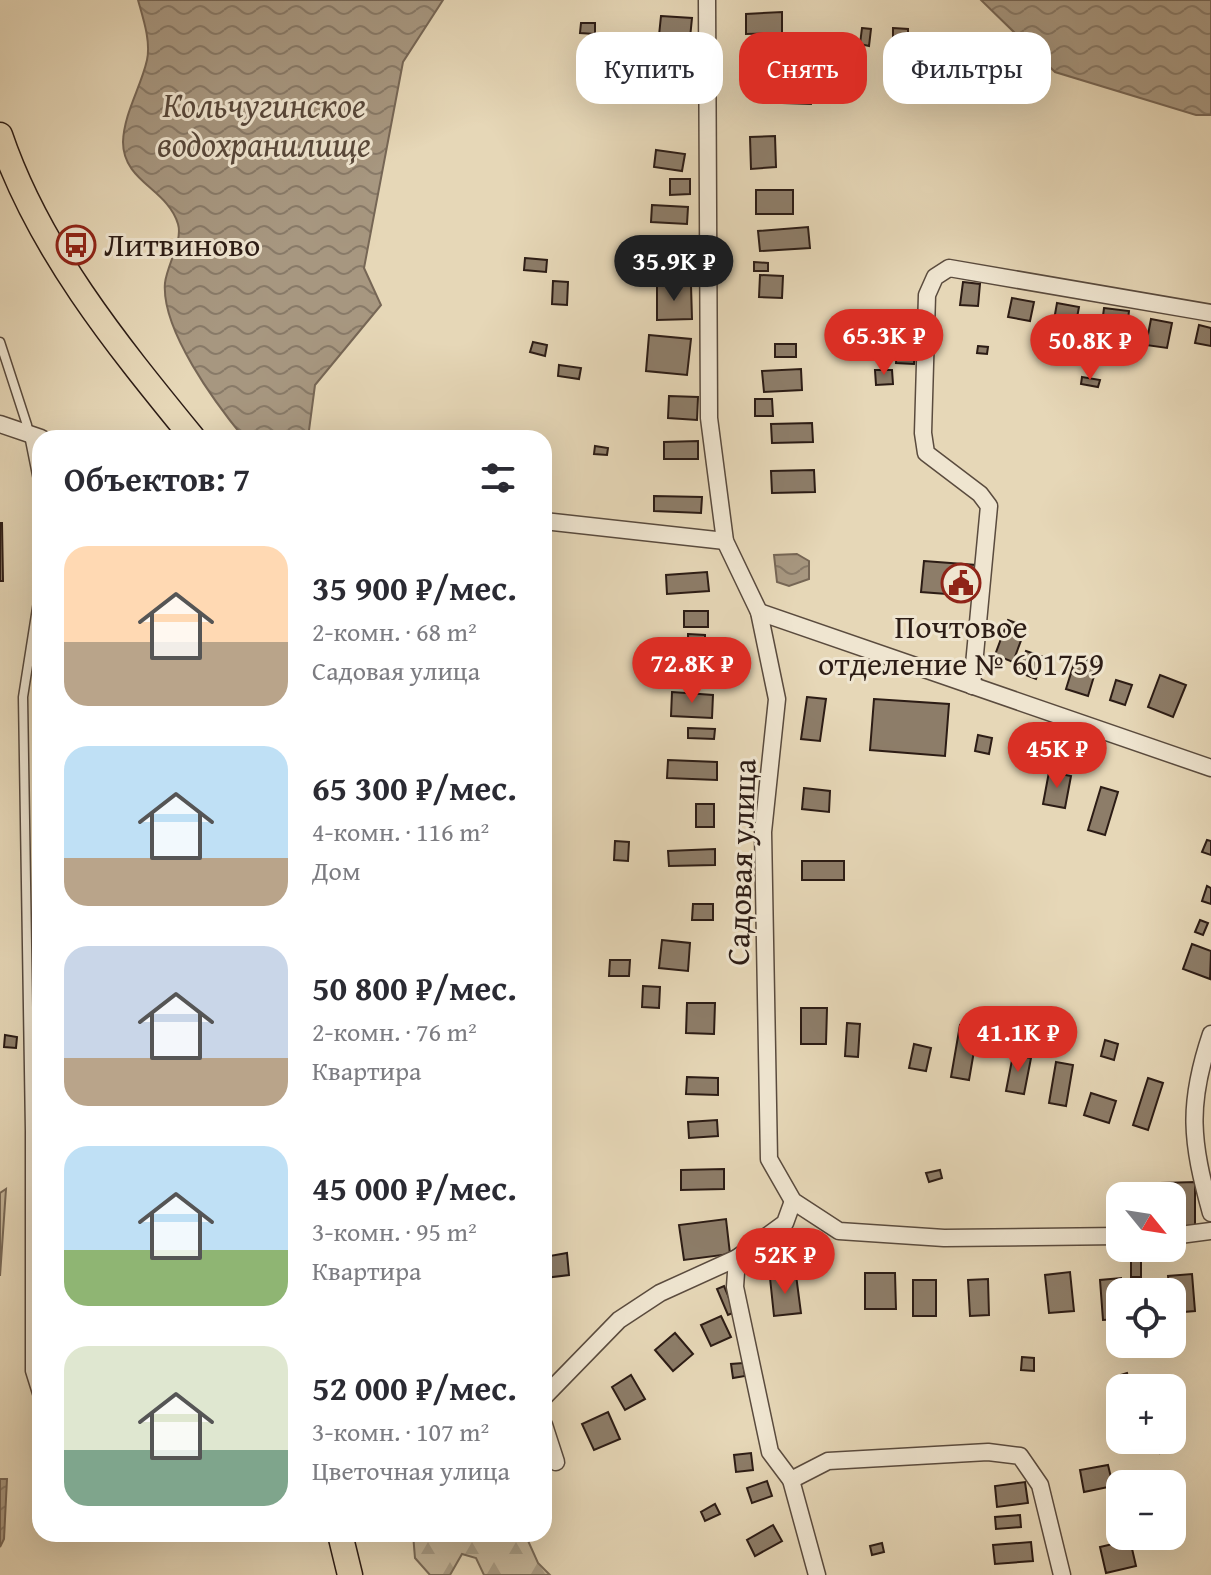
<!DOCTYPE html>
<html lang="ru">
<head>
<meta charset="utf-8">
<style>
	:root { --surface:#fff; --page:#f7f7f7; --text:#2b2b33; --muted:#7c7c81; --accent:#d93025 }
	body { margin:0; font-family:"Gentium Book Plus",serif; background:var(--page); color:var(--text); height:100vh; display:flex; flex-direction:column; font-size:30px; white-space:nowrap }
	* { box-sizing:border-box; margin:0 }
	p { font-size:26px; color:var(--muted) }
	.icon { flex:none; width:44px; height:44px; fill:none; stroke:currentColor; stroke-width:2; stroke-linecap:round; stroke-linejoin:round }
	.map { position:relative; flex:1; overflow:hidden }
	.details { position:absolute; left:32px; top:430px; width:520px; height:1112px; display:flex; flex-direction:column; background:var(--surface); border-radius:24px; box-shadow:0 8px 32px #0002 }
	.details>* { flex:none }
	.banner { position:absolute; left:576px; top:32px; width:514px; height:72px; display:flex; gap:16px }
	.needle { width:52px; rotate:120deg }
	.fabs { position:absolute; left:1106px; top:1182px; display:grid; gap:16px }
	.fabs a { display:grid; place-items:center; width:80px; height:80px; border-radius:16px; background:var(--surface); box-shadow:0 8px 32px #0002; font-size:40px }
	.price { position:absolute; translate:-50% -68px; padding:0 18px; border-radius:28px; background:var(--accent); color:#fff; font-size:26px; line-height:52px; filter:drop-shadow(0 2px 4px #0008) }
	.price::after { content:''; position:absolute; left:50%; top:48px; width:24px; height:18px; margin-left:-12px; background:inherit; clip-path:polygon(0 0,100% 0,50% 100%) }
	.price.on { background:#222; color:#fff }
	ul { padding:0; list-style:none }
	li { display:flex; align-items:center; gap:24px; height:200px; padding:0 32px }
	li span { display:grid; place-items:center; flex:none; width:224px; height:160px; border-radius:24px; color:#555 }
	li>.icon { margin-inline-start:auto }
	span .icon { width:96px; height:96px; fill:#fffc; stroke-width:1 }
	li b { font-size:34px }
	h2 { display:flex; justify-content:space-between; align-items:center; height:96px; padding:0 32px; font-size:34px }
	.pill { padding:0 28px; border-radius:24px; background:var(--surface); box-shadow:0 8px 32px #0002; font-size:28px; line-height:72px }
	.pill.on { background:var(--accent); color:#fff }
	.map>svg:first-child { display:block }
	.forest { fill:url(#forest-firs); stroke:#796a58; stroke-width:2 }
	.water { fill:url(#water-waves); stroke:#766655; stroke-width:2 }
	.building { fill:#8d7d69; stroke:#2c1c15; stroke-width:2 }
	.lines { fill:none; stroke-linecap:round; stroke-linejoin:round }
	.service-casing { stroke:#5a4b3e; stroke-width:11 }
	.minor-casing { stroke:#5a4b3e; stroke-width:19 }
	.primary-casing { stroke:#2c1c15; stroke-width:27 }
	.service { stroke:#efe5d0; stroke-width:8 }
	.minor { stroke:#efe5d0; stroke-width:16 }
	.primary { stroke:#e6d7b7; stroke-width:24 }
	.labels { text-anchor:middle; stroke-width:6; stroke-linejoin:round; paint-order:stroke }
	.poi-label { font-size:32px; fill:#2c1c15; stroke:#efe5d0; text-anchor:start }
	.street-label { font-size:32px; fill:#2c1c15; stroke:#efe5d0 }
	.water-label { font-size:34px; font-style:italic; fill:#57473a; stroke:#efe5d0 }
</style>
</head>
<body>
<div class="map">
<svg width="1211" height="1575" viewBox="0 0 1211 1575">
	<defs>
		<pattern id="forest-firs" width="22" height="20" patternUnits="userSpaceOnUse" patternTransform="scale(2)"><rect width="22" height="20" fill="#c6b79b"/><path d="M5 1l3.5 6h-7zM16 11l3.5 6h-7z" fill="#aa9d85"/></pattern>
		<pattern id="water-waves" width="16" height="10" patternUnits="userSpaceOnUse" patternTransform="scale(2)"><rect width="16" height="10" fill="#a79780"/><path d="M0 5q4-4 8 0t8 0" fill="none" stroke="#887a68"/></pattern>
	</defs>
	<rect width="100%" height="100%" fill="#e6d7b7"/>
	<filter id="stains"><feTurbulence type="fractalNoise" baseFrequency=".0025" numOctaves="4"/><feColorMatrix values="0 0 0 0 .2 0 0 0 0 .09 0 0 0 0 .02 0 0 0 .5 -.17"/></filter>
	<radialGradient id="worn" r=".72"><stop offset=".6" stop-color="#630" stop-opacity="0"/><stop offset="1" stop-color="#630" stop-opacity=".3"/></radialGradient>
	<g class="forest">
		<polygon points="6,1189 0,1276 0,1193"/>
		<polygon points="413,1534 525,1534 538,1563 550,1575 484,1575 476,1558 462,1554 450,1575 430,1575 415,1558"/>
	</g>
	<g class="water">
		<path d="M138 0H443L403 62 364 268 381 305 315 385 308 438H244C216 404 161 330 165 283 167 265 183 241 178 224 168 189 123 182 123 142 124 113 141 87 147 60 151 41 143 18 138 0Z"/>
		<polygon points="981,0 1211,0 1211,115 1196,115 1055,72"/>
		<polygon points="797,554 809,561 809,579 789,586 777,582 774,555"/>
		<polygon points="0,1479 7,1479 4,1539 0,1547"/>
	</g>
	<g class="building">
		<polygon points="782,12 782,33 746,34 746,14"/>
		<polygon points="661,16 692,18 689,48 658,45"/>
		<polygon points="581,23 595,23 595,34 580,33"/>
		<polygon points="862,28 871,29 869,46 860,44"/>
		<polygon points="893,28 908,29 908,44 893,44"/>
		<polygon points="751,57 791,58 790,79 750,77"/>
		<polygon points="661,68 692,71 689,98 658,94"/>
		<polygon points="783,86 812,86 811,104 783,103"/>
		<polygon points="775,136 776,167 751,169 750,137"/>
		<polygon points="656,150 685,154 682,171 654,167"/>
		<polygon points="670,179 690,179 690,194 670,195"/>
		<rect x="756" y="190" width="37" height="24"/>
		<polygon points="652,205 688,207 687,224 651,222"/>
		<polygon points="808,227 810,248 760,251 758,231"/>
		<polygon points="654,251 687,252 687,271 654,271"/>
		<polygon points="525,258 547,260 546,272 524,270"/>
		<polygon points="754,262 768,263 768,271 754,271"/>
		<polygon points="760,275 783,276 782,298 759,297"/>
		<polygon points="553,281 568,282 567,305 552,304"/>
		<polygon points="963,282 980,284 978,306 960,305"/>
		<polygon points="691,285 692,319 657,320 657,286"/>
		<polygon points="1012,298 1034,302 1030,321 1008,317"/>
		<polygon points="1057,303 1079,307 1076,323 1054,320"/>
		<polygon points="1104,308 1129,311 1124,350 1099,347"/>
		<polygon points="1151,319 1172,323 1167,348 1146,345"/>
		<polygon points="1199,325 1211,328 1211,346 1195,343"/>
		<polygon points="898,332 916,333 914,364 896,363"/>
		<polygon points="649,335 691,339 687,375 646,371"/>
		<polygon points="533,342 547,345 545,356 530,352"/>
		<rect x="775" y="344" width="21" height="13"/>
		<polygon points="978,346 988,347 987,354 977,353"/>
		<polygon points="559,365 581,368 579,379 558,376"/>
		<polygon points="801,369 802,390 764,392 762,371"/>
		<polygon points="875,370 892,370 893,384 876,385"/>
		<polygon points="1082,377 1100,380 1098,387 1081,384"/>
		<polygon points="669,396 698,397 697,420 668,418"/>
		<polygon points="755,399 772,399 773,416 755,416"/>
		<polygon points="812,423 813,442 772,443 771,424"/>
		<polygon points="698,441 698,459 664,459 664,442"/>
		<polygon points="595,446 608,448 607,455 594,454"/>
		<polygon points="814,470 815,492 772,493 771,471"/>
		<polygon points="654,496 702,497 701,513 654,511"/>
		<polygon points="0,523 2,523 3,581 0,581"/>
		<polygon points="924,561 976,565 973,596 921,592"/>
		<polygon points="707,572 709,591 667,594 666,575"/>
		<rect x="684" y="611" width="24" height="16"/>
		<polygon points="1008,620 1026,627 1013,662 995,655"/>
		<polygon points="688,634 705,635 705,646 688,646"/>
		<polygon points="1026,651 1044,657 1036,679 1018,672"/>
		<polygon points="1076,657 1098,663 1088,696 1066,689"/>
		<polygon points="681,659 712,660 712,676 681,676"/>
		<polygon points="1160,675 1186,685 1173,717 1148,707"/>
		<polygon points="1116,680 1132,685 1125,705 1110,700"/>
		<polygon points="672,692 713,695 712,718 671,716"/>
		<polygon points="807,697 826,699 820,741 801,739"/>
		<polygon points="874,699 949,704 945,756 870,750"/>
		<polygon points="688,728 715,729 714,739 688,738"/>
		<polygon points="978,735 992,738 989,754 975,751"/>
		<polygon points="668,760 717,762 717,780 667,778"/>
		<polygon points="1049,772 1071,776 1065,808 1043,804"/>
		<polygon points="1101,787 1118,792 1105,835 1088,830"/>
		<polygon points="804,788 830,791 829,812 802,809"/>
		<rect x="696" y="804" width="18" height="23"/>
		<polygon points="1207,840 1211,841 1211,855 1202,852"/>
		<polygon points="615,841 629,842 628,861 614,860"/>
		<polygon points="715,849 715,865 669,866 668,851"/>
		<rect x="802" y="861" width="42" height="19"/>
		<polygon points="1207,886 1211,888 1211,904 1202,901"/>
		<polygon points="693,904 713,904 713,920 692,920"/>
		<polygon points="1200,920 1208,923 1203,935 1195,932"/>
		<polygon points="662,940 690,943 688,971 659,968"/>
		<polygon points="1192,944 1211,951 1210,979 1183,969"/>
		<polygon points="610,960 630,960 629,976 609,976"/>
		<polygon points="643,986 660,987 659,1008 642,1007"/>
		<polygon points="687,1003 715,1003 714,1034 686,1033"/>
		<polygon points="801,1008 827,1008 826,1044 801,1044"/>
		<polygon points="1004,1010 1025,1016 1021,1028 1000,1022"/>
		<polygon points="847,1023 860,1024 858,1057 845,1056"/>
		<polygon points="960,1025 978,1028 969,1080 951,1077"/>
		<polygon points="5,1035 17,1037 16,1048 4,1047"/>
		<polygon points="1105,1040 1118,1044 1114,1060 1101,1056"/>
		<polygon points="914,1044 931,1048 926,1071 909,1068"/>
		<polygon points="1013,1055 1031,1058 1024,1094 1006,1091"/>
		<polygon points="1056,1062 1073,1065 1066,1106 1049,1103"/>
		<polygon points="687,1077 718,1078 718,1095 686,1094"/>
		<polygon points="1148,1078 1163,1083 1148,1130 1133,1125"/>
		<polygon points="1091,1093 1116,1101 1109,1123 1084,1115"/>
		<polygon points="717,1120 718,1136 689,1138 688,1122"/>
		<polygon points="724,1169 724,1189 681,1190 681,1170"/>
		<polygon points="940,1170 942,1178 929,1182 926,1173"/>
		<polygon points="1195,1182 1195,1226 1172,1227 1172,1196 1161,1196 1161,1183"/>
		<polygon points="726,1219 730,1254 684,1260 679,1225"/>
		<polygon points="567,1253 569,1275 544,1278 544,1257"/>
		<rect x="1131" y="1261" width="10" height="16"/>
		<polygon points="1070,1272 1074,1311 1049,1313 1045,1275"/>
		<polygon points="865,1273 895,1273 896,1309 865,1309"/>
		<polygon points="1192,1274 1195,1311 1172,1313 1168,1276"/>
		<polygon points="796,1275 801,1313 774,1316 770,1278"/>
		<polygon points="1121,1278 1120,1319 1103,1320 1100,1280"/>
		<polygon points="988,1279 989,1315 970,1316 968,1280"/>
		<rect x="913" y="1280" width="23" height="36"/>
		<polygon points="724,1286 735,1312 728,1315 717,1289"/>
		<polygon points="721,1316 731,1337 711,1346 701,1325"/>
		<polygon points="675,1333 693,1354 673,1371 655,1350"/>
		<polygon points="1022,1357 1034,1358 1034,1371 1021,1370"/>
		<polygon points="743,1363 745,1376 733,1378 731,1364"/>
		<polygon points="1127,1373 1130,1384 1124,1386 1121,1375"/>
		<polygon points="631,1375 645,1399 625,1410 612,1387"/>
		<polygon points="608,1412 620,1439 594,1450 582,1424"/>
		<polygon points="1158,1440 1168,1440 1170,1451 1160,1453"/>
		<polygon points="751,1453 753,1470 736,1472 734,1455"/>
		<polygon points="1108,1465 1113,1486 1084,1492 1080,1470"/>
		<polygon points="767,1481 772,1496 752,1503 747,1488"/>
		<polygon points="1025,1482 1028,1503 997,1507 995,1486"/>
		<polygon points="715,1504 720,1514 705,1521 701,1512"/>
		<polygon points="1020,1515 1021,1527 996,1529 995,1517"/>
		<polygon points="773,1525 782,1541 755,1556 747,1540"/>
		<polygon points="1130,1540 1136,1566 1106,1573 1100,1547"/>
		<polygon points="1031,1542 1033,1561 995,1564 993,1545"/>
		<polygon points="882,1543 884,1552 872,1555 870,1546"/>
	</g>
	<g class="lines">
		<g class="service-casing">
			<g id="service">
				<polyline points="0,342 27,425 40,490"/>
				<polyline points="40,589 23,697 30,1131 30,1371 40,1403"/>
			</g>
		</g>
		<g class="minor-casing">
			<g id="minor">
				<polyline points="707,0 709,418 725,541 759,612 777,699 763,832 769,1159 793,1201 839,1231 944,1238 1120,1236"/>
				<polyline points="0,424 41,438"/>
				<polyline points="544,521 725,541"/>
				<polyline points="759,612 1211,768"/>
				<polyline points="972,686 989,506 980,494 926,453 923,433 927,295 935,277 949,268 1211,313"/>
				<path d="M1211 1034C1187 1105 1191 1141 1211 1213"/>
				<polyline points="1172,1236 1211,1231"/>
				<polyline points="737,1258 735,1287 770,1452 791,1480 817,1575"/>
				<polyline points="544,1397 619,1320 660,1293 737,1258 785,1223 793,1201"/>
				<polyline points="544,1425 556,1462"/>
				<polyline points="791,1480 828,1461 988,1452 1020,1456 1040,1485 1062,1575"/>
			</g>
		</g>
		<g class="primary-casing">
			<g id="primary">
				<path d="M0 135C39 250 118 346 193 438"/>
				<polyline points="340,1534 350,1575"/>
			</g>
		</g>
		<use href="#service" class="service"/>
		<use href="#minor" class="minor"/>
		<use href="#primary" class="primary"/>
	</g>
	<defs>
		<g id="bus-ring" transform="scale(2)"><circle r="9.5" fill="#efe5d0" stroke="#8f2418" stroke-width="1.5"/><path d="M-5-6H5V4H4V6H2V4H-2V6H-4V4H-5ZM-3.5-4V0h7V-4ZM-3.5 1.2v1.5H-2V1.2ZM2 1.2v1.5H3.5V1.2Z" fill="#8f2418"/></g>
		<g id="civic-ring" transform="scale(2)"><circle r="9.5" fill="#efe5d0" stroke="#8f2418" stroke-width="1.5"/><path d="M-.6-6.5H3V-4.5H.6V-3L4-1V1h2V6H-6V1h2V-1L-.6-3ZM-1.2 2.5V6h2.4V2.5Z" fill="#8f2418"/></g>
	</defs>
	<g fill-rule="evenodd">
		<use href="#bus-ring" x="76" y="245"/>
		<use href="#civic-ring" x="961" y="583"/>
	</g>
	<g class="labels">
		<g class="poi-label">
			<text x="104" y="256">Литвиново</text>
			<text x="961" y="638" text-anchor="middle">Почтовое<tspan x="961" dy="37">отделение № 601759</tspan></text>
		</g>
		<g class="street-label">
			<text transform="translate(741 862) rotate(-88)" y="11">Садовая улица</text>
		</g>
		<g class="water-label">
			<text x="264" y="117">Кольчугинское<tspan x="264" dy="39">водохранилище</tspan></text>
		</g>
	</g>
	<rect width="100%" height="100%" filter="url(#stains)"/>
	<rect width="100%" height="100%" fill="url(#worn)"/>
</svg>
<div class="fabs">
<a><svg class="needle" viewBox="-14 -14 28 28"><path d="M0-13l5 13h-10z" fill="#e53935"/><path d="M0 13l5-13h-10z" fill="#7c7c81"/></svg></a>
<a><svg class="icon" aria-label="locate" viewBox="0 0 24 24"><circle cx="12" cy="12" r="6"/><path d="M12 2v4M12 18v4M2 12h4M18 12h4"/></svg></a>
<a>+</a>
<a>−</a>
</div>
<b class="price on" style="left:674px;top:303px">35.9K ₽</b>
<b class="price" style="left:884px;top:377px">65.3K ₽</b>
<b class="price" style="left:1090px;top:382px">50.8K ₽</b>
<b class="price" style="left:692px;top:705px">72.8K ₽</b>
<b class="price" style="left:1057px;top:790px">45K ₽</b>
<b class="price" style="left:1018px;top:1074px">41.1K ₽</b>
<b class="price" style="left:785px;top:1296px">52K ₽</b>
<div class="banner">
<a class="pill">Купить</a>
<a class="pill on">Снять</a>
<a class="pill">Фильтры</a>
</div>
<section class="details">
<h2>Объектов: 7<svg class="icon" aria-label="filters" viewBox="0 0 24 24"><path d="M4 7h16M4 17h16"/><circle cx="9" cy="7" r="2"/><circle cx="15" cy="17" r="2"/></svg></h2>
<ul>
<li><span style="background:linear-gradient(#ffd9b3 60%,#b9a48a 0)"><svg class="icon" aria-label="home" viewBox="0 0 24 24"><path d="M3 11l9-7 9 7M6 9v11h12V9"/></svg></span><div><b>35 900 ₽/мес.</b><p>2-комн. · 68 m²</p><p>Садовая улица</p></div></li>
<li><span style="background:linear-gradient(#bfe0f5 70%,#b9a48a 0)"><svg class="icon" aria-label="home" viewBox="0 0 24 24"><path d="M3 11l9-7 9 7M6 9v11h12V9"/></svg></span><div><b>65 300 ₽/мес.</b><p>4-комн. · 116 m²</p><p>Дом</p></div></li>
<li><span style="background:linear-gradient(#c9d6e8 70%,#b9a48a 0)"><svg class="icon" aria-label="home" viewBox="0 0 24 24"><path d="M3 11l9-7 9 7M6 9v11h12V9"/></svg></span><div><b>50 800 ₽/мес.</b><p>2-комн. · 76 m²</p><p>Квартира</p></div></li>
<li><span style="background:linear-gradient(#bfe0f5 65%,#8fb573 0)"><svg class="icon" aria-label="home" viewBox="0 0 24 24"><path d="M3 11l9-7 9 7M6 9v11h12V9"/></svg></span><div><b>45 000 ₽/мес.</b><p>3-комн. · 95 m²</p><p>Квартира</p></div></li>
<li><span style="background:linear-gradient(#dfe7d0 65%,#7fa58c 0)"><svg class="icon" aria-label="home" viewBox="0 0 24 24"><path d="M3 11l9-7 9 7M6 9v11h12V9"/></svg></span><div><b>52 000 ₽/мес.</b><p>3-комн. · 107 m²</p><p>Цветочная улица</p></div></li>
</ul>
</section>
</div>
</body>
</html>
